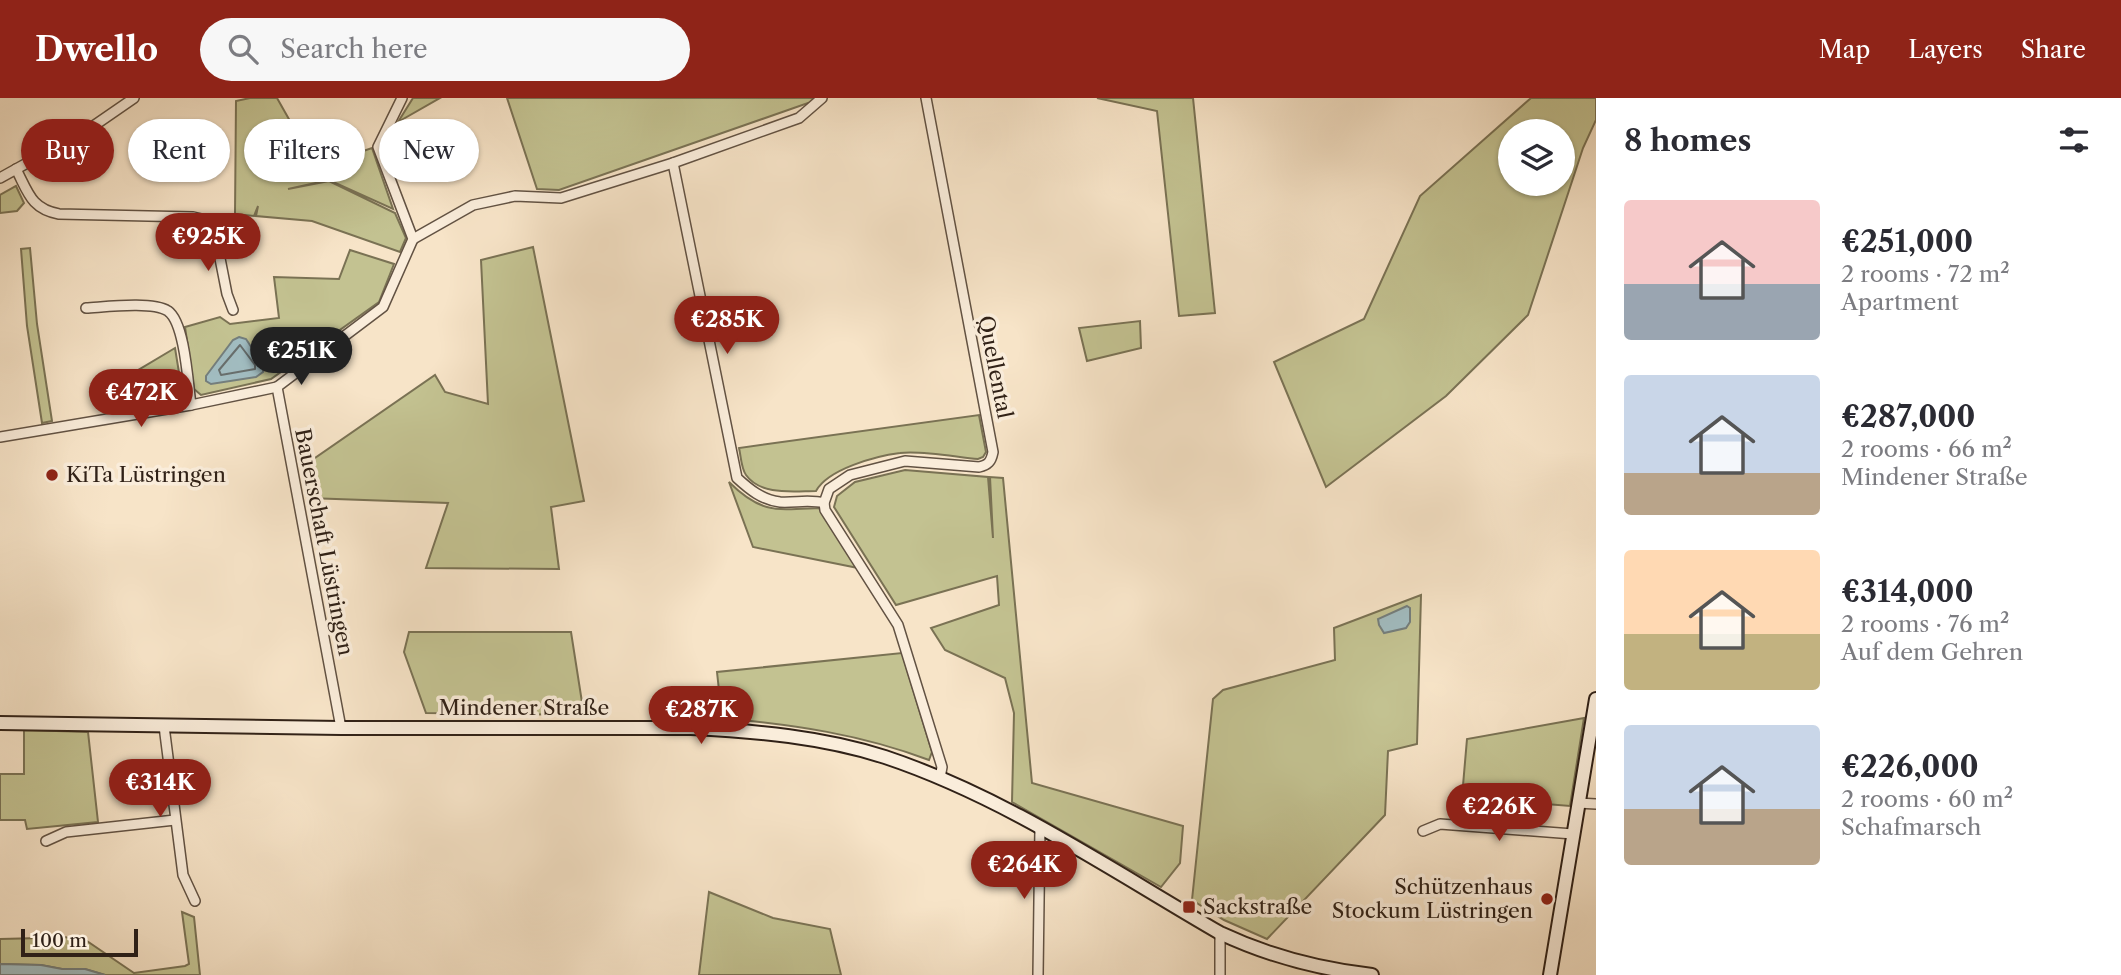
<!DOCTYPE html>
<html lang="en">
<head>
<meta charset="utf-8">
<style>
	:root { --surface:#fff; --page:#f7f7f7; --text:#2b2b33; --muted:#7c7c81; --accent:#8f2418 }
	body { margin:0; font-family:"Libre Caslon Text",serif; background:var(--page); color:var(--text); height:100vh; display:flex; flex-direction:column; font-size:26px; white-space:nowrap }
	* { box-sizing:border-box; margin:0 }
	p { font-size:23px; color:var(--muted) }
	.icon { flex:none; width:38px; height:38px; fill:none; stroke:currentColor; stroke-width:2; stroke-linecap:round; stroke-linejoin:round }
	.map { position:relative; flex:1; overflow:hidden }
	.drawer { display:flex; flex-direction:column; background:var(--surface); width:525px }
	.drawer>* { flex:none }
	.top-card { position:absolute; left:21px; top:21px; width:665px; height:63px; display:flex; gap:14px }
	.fabs { position:absolute; left:1498px; top:21px; display:grid; gap:14px }
	.fabs a { display:grid; place-items:center; width:77px; height:77px; border-radius:50%; background:var(--surface); box-shadow:0 2px 5px #0004; font-size:35px }
	.scale { position:absolute; left:21px; bottom:18px; width:117px; box-sizing:border-box; padding-left:7px; border:4px solid #302117; border-top:0; font-size:19px; line-height:24px; white-space:nowrap; color:#302117; -webkit-text-stroke:5px #faeddb; paint-order:stroke }
	.price { position:absolute; translate:-50% -60px; padding:0 16px; border-radius:24px; background:var(--accent); color:#fff; font-size:23px; line-height:46px; filter:drop-shadow(0 2px 4px #0008) }
	.price::after { content:''; position:absolute; left:50%; top:42px; width:21px; height:16px; margin-left:-10px; background:inherit; clip-path:polygon(0 0,100% 0,50% 100%) }
	.price.current { background:#222; color:#fff }
	ul { padding:0; list-style:none }
	li { display:flex; align-items:center; gap:21px; height:175px; padding:0 28px }
	li span { display:grid; place-items:center; flex:none; width:196px; height:140px; border-radius:7px; color:#555 }
	li>.icon { margin-inline-start:auto }
	span .icon { width:84px; height:84px; fill:#fffc; stroke-width:1 }
	li b { font-size:30px }
	h2 { display:flex; justify-content:space-between; align-items:center; height:84px; padding:0 28px; font-size:30px }
	.chip { padding:0 24px; border-radius:32px; background:var(--surface); box-shadow:0 2px 5px #0004; font-size:24px; line-height:63px }
	.chip.current { background:var(--accent); color:#fff }
	header { display:flex; align-items:center; gap:42px; box-sizing:border-box; height:98px; padding:0 35px; background:var(--accent); color:#fff }
	header strong { font-size:33px }
	nav { display:flex; gap:38px; margin-inline-start:auto; font-size:24px }
	.search { width:490px; height:63px; background:var(--page); display:flex; align-items:center; gap:18px; box-sizing:border-box; padding:0 24px; border-radius:38px; color:var(--muted); font-size:26px }
	main { display:flex; flex:1; min-height:0 }
	.map>svg:first-child { display:block }
	.green { fill:#c3c291; stroke:#7a7254; stroke-width:2; fill-rule:evenodd }
	.water { fill:#a1bcc0; stroke:#747e7c; stroke-width:2 }
	.lines { fill:none; stroke-linecap:round; stroke-linejoin:round }
	.shore { stroke:#686e6c; stroke-width:2 }
	.street-casing { stroke:#625243; stroke-width:12 }
	.secondary-casing { stroke:#302117; stroke-width:16 }
	.street { stroke:#faeddb; stroke-width:9 }
	.secondary { stroke:#faeddb; stroke-width:12 }
	.poi-dot { fill:#8f2418; stroke:#faeddb; stroke-width:2.5 }
	.labels { text-anchor:middle; stroke-width:7; stroke-linejoin:round; paint-order:stroke }
	.street-label { font-size:21px; fill:#302117; stroke:#faeddb }
	.poi-label { font-size:21px; fill:#302117; stroke:#faeddb; text-anchor:start }
</style>
</head>
<body>
<header>
<strong>Dwello</strong>
<div class="search"><svg class="icon" aria-label="search" viewBox="0 0 24 24"><circle cx="10" cy="10" r="6"/><path d="M15 15l6 6"/></svg>Search here</div>
<nav><a>Map</a><a>Layers</a><a>Share</a></nav>
</header>
<main>
<div class="map">
<svg width="1596" height="877" viewBox="0 0 1596 877">
	<rect width="100%" height="100%" fill="#f7e4c8"/>
	<filter id="stains"><feTurbulence type="fractalNoise" baseFrequency=".00286" numOctaves="4"/><feColorMatrix values="0 0 0 0 .2 0 0 0 0 .09 0 0 0 0 .02 0 0 0 .5 -.17"/></filter>
	<radialGradient id="worn" r=".72"><stop offset=".6" stop-color="#630" stop-opacity="0"/><stop offset="1" stop-color="#630" stop-opacity=".3"/></radialGradient>
	<g class="green">
		<polygon points="250,0 277,0 316,69 372,50 393,111 329,82 288,91 329,83 395,115 406,140 400,154 312,123 256,118 258,108 254,118 235,116 236,3"/>
		<polygon points="413,0 440,0 398,24"/>
		<polygon points="507,0 822,0 811,11 808,5 559,92 537,91"/>
		<polygon points="1097,0 1193,0 1215,215 1179,218 1157,13"/>
		<path d="M1531 0H1596V22L1583 50 1528 217 1446 298 1326 389 1274 264 1364 221 1420 98ZM1510 33H1563V86H1510Z"/>
		<polygon points="16,88 24,105 17,113 0,115 0,97"/>
		<polygon points="533,149 584,403 551,409 559,471 426,470 448,405 308,400 302,369 435,277 445,294 488,306 481,162"/>
		<polygon points="30,150 37,226 52,323 42,325 27,228 21,151"/>
		<polygon points="350,152 394,166 379,204 271,281 201,297 194,291 185,229 220,219 230,226 279,220 274,179 339,181"/>
		<polygon points="1140,223 1141,250 1087,263 1079,230"/>
		<polygon points="175,250 182,293 176,301 128,310 135,274"/>
		<path d="M979 317 986 354 983 359 978 361C956 359 920 352 900 355 876 358 828 371 816 393 794 393 761 398 746 377 741 370 741 358 739 350Z"/>
		<polygon points="905,372 988,379 993,440 990,379 1003,380 1032,685 1183,728 1180,765 1161,789 1012,704 1014,615 1005,580 945,552 931,530 999,507 997,478 896,507 834,409 837,398 855,384"/>
		<path d="M729 384C761 416 777 412 819 410L858 470 753 449Z"/>
		<polygon points="1421,497 1417,646 1388,653 1385,717 1267,841 1224,822 1192,802 1213,601 1223,592 1335,562 1334,530"/>
		<polygon points="409,534 571,534 584,617 426,615 404,554"/>
		<path d="M902 555 932 654 929 662C860 636 795 627 722 620L717 574Z"/>
		<polygon points="1584,620 1570,708 1462,699 1467,641"/>
		<polygon points="24,632 88,634 98,724 27,731 25,722 0,722 0,676 24,676"/>
		<polygon points="709,794 773,820 830,831 841,877 699,877"/>
		<polygon points="182,814 194,819 200,877 105,877 85,871 62,871 41,867 0,866 0,841 81,839 134,875 185,868 189,866"/>
	</g>
	<g class="water">
		<polygon points="239,239 246,241 263,267 263,274 256,279 211,286 206,283 206,278 233,242"/>
		<polygon points="1407,508 1410,510 1410,524 1406,530 1384,535 1379,527 1378,521"/>
		<polygon points="0,866 41,867 62,871 85,871 105,877 0,877"/>
	</g>
	<g class="lines">
		<polygon class="shore" points="240,247 255,267 255,271 221,277 219,272"/>
		<g class="street-casing">
			<g id="street">
				<path d="M926 0 993 354C991 364 988 367 979 369L905 363 850 377 829 391 824 405 825 412 898 527 942 669 940 680"/>
				<path d="M673 65 737 380C749 391 762 402 780 404 795 405 809 401 824 405"/>
				<path d="M16 71C28 94 31 111 59 116L193 119 206 122 214 130 227 196 233 212"/>
				<polyline points="0,80 92,29 134,0"/>
				<polyline points="413,141 473,107 515,98 561,100 673,65 799,20 822,0"/>
				<path d="M86 210C105 209 152 203 168 213 185 225 188 286 191 307"/>
				<polyline points="0,339 191,307 277,289"/>
				<polyline points="164,628 183,777 195,803"/>
				<polyline points="341,630 277,289 383,209 413,141 378,49 402,0"/>
				<polyline points="1578,705 1596,706"/>
				<polyline points="1423,733 1440,726 1573,736"/>
				<polyline points="46,743 66,734 175,722"/>
				<polyline points="1220,835 1220,877"/>
				<polyline points="1038,877 1040,729"/>
			</g>
		</g>
		<g class="secondary-casing">
			<g id="secondary">
				<path d="M0 625 341 630H691C756 633 823 639 885 659 1005 699 1111 772 1220 835 1269 858 1318 871 1372 877"/>
				<polyline points="1550,877 1596,601"/>
			</g>
		</g>
		<use href="#street" class="street"/>
		<use href="#secondary" class="secondary"/>
	</g>
	<g class="poi-dot">
		<circle cx="52" cy="377" r="7"/>
		<circle cx="1547" cy="801" r="7"/>
		<rect x="1182" y="802" width="14" height="14" rx="3.5"/>
	</g>
	<g class="labels">
		<g class="street-label">
			<text transform="translate(995 269) rotate(79)" y="7">Quellental</text>
			<text transform="translate(324 444) rotate(79)" y="7">Bauerschaft Lüstringen</text>
			<text x="524" y="617">Mindener Straße</text>
		</g>
		<g class="poi-label">
			<text x="66" y="384">KiTa Lüstringen</text>
			<text x="1533" y="796" text-anchor="end">Schützenhaus<tspan x="1533" dy="24">Stockum Lüstringen</tspan></text>
			<text x="1203" y="816">Sackstraße</text>
		</g>
	</g>
	<rect width="100%" height="100%" filter="url(#stains)"/>
	<rect width="100%" height="100%" fill="url(#worn)"/>
</svg>
<div class="fabs">
<a><svg class="icon" aria-label="layers" viewBox="0 0 24 24"><path d="M12 4l9 5-9 5-9-5zM3 14l9 5 9-5"/></svg></a>
</div>
<div class="scale">100 m</div>
<b class="price" style="left:208px;top:175px">€925K</b>
<b class="price" style="left:727px;top:258px">€285K</b>
<b class="price current" style="left:301px;top:289px">€251K</b>
<b class="price" style="left:141px;top:331px">€472K</b>
<b class="price" style="left:701px;top:648px">€287K</b>
<b class="price" style="left:160px;top:721px">€314K</b>
<b class="price" style="left:1499px;top:745px">€226K</b>
<b class="price" style="left:1024px;top:803px">€264K</b>
<div class="top-card">
<a class="chip current">Buy</a>
<a class="chip">Rent</a>
<a class="chip">Filters</a>
<a class="chip">New</a>
</div>
</div>
<section class="drawer">
<h2>8 homes<svg class="icon" aria-label="filters" viewBox="0 0 24 24"><path d="M4 7h16M4 17h16"/><circle cx="9" cy="7" r="2"/><circle cx="15" cy="17" r="2"/></svg></h2>
<ul>
<li><span style="background:linear-gradient(#f6c9c9 60%,#9aa5b1 0)"><svg class="icon" aria-label="home" viewBox="0 0 24 24"><path d="M3 11l9-7 9 7M6 9v11h12V9"/></svg></span><div><b>€251,000</b><p>2 rooms · 72 m²</p><p>Apartment</p></div></li>
<li><span style="background:linear-gradient(#c9d6e8 70%,#b9a48a 0)"><svg class="icon" aria-label="home" viewBox="0 0 24 24"><path d="M3 11l9-7 9 7M6 9v11h12V9"/></svg></span><div><b>€287,000</b><p>2 rooms · 66 m²</p><p>Mindener Straße</p></div></li>
<li><span style="background:linear-gradient(#ffd9b3 60%,#c2b280 0)"><svg class="icon" aria-label="home" viewBox="0 0 24 24"><path d="M3 11l9-7 9 7M6 9v11h12V9"/></svg></span><div><b>€314,000</b><p>2 rooms · 76 m²</p><p>Auf dem Gehren</p></div></li>
<li><span style="background:linear-gradient(#c9d6e8 60%,#b9a48a 0)"><svg class="icon" aria-label="home" viewBox="0 0 24 24"><path d="M3 11l9-7 9 7M6 9v11h12V9"/></svg></span><div><b>€226,000</b><p>2 rooms · 60 m²</p><p>Schafmarsch</p></div></li>
</ul>
</section>
</main>
</body>
</html>
